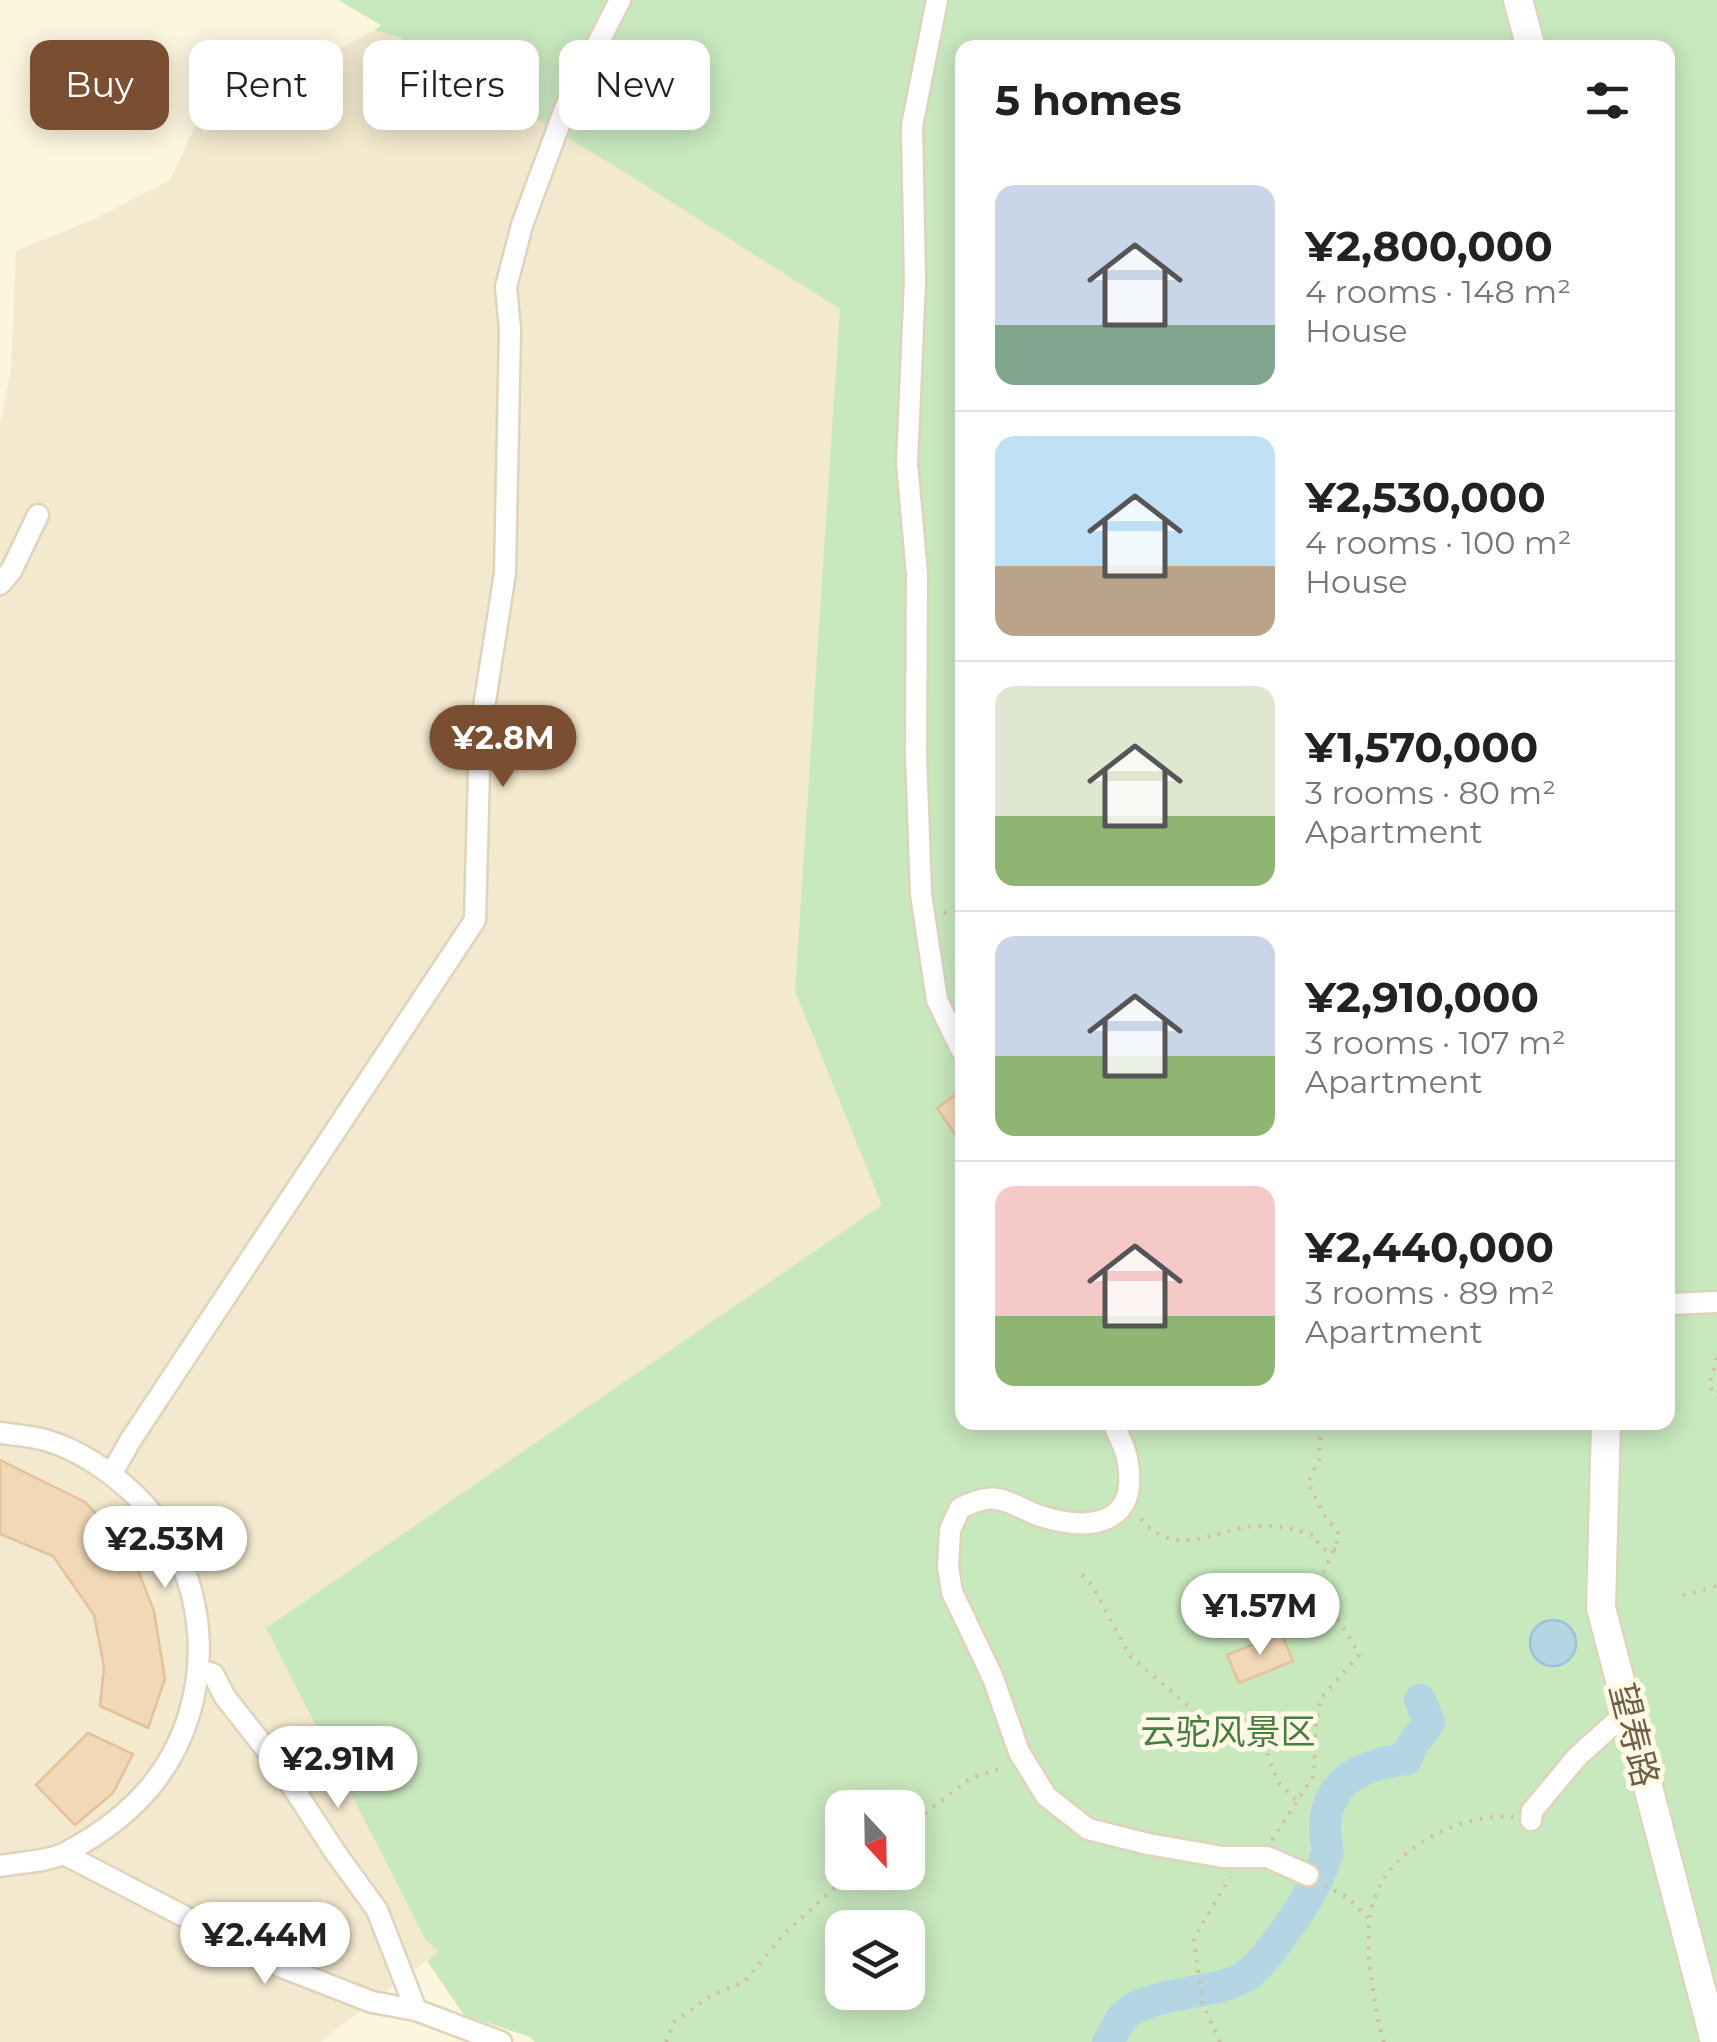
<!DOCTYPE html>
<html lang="en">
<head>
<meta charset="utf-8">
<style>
	:root { --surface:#fff; --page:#f2f2f2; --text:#222; --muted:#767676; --line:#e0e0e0; --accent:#7a4f31 }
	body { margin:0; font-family:Montserrat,"Noto Sans SC",sans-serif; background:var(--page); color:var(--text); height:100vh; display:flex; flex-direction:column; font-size:38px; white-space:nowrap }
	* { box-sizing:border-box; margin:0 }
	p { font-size:32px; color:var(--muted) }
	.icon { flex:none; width:55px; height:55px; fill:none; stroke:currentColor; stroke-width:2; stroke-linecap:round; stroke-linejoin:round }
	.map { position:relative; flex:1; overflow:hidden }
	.sheet { position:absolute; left:955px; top:40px; width:720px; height:1390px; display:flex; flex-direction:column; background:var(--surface); border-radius:20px; box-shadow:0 5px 25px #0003 }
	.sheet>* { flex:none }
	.hud { position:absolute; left:30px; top:40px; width:775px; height:90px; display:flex; gap:20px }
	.needle { width:65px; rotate:158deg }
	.fabs { position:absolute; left:825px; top:1790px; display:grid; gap:20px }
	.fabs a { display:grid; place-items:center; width:100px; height:100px; border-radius:20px; background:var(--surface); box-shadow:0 5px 25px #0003; font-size:50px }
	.price { position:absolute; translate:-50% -85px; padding:0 22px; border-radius:35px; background:#fff; color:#222; font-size:32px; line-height:65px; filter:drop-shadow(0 2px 5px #0008) }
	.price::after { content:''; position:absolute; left:50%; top:60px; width:30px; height:22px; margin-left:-15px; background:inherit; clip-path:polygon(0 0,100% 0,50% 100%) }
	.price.current { background:var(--accent); color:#fff }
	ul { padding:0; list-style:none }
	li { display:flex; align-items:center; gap:30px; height:250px; padding:0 40px }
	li+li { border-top:2px solid var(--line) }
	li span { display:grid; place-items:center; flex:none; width:280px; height:200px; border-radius:20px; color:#555 }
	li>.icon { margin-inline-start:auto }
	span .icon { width:120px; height:120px; fill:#fffc; stroke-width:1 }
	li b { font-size:42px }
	h2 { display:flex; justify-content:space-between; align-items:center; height:120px; padding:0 40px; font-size:42px }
	.chip { padding:0 35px; border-radius:20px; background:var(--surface); box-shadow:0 5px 25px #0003; font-size:35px; line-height:90px }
	.chip.current { background:var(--accent); color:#fff }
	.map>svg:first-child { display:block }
	.residential { fill:#f3e9ce }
	.green { fill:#c8e8be; fill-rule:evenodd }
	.water { fill:#b4d5e4; stroke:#9bc2d6; stroke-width:2.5 }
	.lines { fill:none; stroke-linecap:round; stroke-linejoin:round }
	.river { stroke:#b4d5e4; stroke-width:32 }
	.building { fill:#f1d8b7; stroke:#e3c298; stroke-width:2.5 }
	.street-casing { stroke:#dfd3bb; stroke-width:25 }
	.secondary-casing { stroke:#e1d2b7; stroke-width:32 }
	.path { stroke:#d5bc9b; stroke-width:4; stroke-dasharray:2.5 8; stroke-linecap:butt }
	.street { stroke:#fff; stroke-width:20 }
	.secondary { stroke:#fff; stroke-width:28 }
	.labels { text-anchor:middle; stroke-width:10; stroke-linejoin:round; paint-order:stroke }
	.park-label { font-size:35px; fill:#497d42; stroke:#fff9e5 }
	.street-label { font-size:35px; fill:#715e47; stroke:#fff9e5 }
</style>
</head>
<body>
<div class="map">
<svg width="1717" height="2042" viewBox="0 0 1717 2042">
	<rect width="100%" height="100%" fill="#fcf6df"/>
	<polygon class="residential" points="375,30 593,96 852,260 939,1218 473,1925 320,2042 0,2042 0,424 11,370 16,251 96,218 170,180 196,124"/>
	<path class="green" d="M338 0H1717V2042H535L530 2037 464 2015 427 1961 438 1951 426 1940 266 1628 882 1205 795 991 840 309 618 168 401 38 375 30 381 25ZM962 48H1668V1422H962ZM842 1808H908V1872H842ZM842 1928H908V1992H842Z"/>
	<circle class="water" cx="1553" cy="1643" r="23"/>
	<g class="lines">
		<path class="river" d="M1108 2042C1113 2034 1118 2022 1124 2016 1148 1991 1220 1995 1247 1975 1259 1967 1270 1952 1278 1941 1298 1915 1317 1886 1327 1854 1329 1846 1325 1841 1325 1832 1324 1781 1363 1764 1406 1759L1413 1743 1429 1723 1420 1700"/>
	</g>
	<g class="building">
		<polygon points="962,1090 962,1144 937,1108"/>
		<polygon points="0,1460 85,1502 130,1550 154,1611 165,1679 148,1728 100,1706 104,1667 94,1615 53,1556 0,1534"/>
		<polygon points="1281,1633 1293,1661 1239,1683 1227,1655"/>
		<polygon points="88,1733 133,1754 113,1793 75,1825 36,1785"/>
	</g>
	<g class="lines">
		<g class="street-casing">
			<g id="street">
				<polyline points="937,0 912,126 915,281 907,463 917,574 916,754 921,894 937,1000 962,1051"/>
				<polyline points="0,584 11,571 38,515"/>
				<polyline points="1668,1304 1717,1302"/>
				<path d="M1113 1422C1117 1434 1125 1446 1127 1458 1141 1525 1091 1532 1040 1516 1026 1511 1011 1501 997 1499 984 1497 971 1503 960 1508L950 1530 948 1567 952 1592 993 1678 1019 1752 1046 1796 1088 1829 1148 1844 1223 1857H1267L1308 1875"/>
				<path d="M0 1433C15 1435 31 1436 45 1440 78 1449 111 1472 135 1495 214 1571 220 1702 151 1786 129 1813 97 1836 67 1852 48 1862 21 1862 0 1866"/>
				<polyline points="112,1473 130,1441 475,920 480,733 505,573 510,329 506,287 522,225 566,106 620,0"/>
				<polyline points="199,1670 213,1674 225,1697 277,1763 335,1852 377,1910 416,2010"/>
				<polyline points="1531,1820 1532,1811 1577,1757 1628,1711"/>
				<polyline points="64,1854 282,1967 372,2002 416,2010 501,2042"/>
			</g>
		</g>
		<g class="secondary-casing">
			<g id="secondary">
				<polyline points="1518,0 1531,48"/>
				<polyline points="1606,1422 1601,1608 1715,2042"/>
			</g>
		</g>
		<g class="path">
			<polyline points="944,913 962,911"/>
			<polyline points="1717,1358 1709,1385 1717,1397"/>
			<path d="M1141 1519C1175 1559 1212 1531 1253 1526 1275 1524 1295 1529 1315 1536L1319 1545 1327 1551 1336 1549"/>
			<polyline points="1082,1575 1092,1585 1130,1656 1200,1716 1235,1716 1247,1721 1266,1751 1279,1783 1296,1800"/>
			<polyline points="1683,1595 1717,1586"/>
			<polyline points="908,1826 971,1778 1004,1767"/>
			<path d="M1272 1840 1314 1775 1316 1724 1321 1698 1359 1655C1350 1634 1321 1602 1322 1580 1323 1570 1336 1548 1339 1534L1322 1512 1308 1482 1319 1460 1321 1422"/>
			<polyline points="1325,1885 1350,1899 1367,1918"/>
			<polyline points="666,2042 675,2021 712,1995 744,1982 787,1931 852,1872"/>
			<polyline points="1220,2042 1202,2002 1194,1938 1230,1877"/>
			<path d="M1384 2042C1378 2025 1376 2007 1373 1989 1360 1912 1371 1863 1447 1829 1466 1821 1494 1814 1515 1817"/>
		</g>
		<use href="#street" class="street"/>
		<use href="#secondary" class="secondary"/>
	</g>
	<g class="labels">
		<g class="park-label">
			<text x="1228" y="1744">云驼风景区</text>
		</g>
		<g class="street-label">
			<text transform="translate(1634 1735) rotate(76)" y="12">望寿路</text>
		</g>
	</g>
</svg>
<div class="fabs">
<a><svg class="needle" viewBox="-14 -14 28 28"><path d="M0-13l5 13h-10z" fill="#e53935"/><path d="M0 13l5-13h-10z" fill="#767676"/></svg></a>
<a><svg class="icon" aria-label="layers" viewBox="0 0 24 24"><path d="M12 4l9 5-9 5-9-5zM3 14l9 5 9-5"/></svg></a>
</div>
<b class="price current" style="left:503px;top:790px">¥2.8M</b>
<b class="price" style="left:165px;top:1591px">¥2.53M</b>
<b class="price" style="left:1260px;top:1658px">¥1.57M</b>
<b class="price" style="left:338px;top:1811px">¥2.91M</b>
<b class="price" style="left:265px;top:1987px">¥2.44M</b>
<div class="hud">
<a class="chip current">Buy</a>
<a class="chip">Rent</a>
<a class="chip">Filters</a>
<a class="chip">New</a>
</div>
<section class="sheet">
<h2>5 homes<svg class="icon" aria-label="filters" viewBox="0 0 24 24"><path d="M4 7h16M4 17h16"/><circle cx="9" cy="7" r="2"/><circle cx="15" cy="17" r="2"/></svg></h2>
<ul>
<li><span style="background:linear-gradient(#c9d6e8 70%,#7fa58c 0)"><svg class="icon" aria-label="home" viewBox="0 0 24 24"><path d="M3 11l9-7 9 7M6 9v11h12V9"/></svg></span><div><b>¥2,800,000</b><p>4 rooms · 148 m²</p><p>House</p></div></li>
<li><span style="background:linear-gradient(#bfe0f5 65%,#b9a48a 0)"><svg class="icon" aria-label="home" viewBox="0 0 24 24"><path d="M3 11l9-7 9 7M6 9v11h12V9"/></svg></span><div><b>¥2,530,000</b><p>4 rooms · 100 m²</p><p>House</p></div></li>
<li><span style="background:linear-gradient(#dfe7d0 65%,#8fb573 0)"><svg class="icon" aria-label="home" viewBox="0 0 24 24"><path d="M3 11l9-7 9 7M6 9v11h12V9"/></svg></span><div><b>¥1,570,000</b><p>3 rooms · 80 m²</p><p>Apartment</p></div></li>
<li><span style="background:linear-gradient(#c9d6e8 60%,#8fb573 0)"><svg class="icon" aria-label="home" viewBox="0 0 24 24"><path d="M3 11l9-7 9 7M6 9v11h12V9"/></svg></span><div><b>¥2,910,000</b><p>3 rooms · 107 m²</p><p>Apartment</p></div></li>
<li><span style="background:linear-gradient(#f6c9c9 65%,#8fb573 0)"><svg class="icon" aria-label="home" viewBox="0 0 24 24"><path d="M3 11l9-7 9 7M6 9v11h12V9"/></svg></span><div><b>¥2,440,000</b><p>3 rooms · 89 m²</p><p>Apartment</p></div></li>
</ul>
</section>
</div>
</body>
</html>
